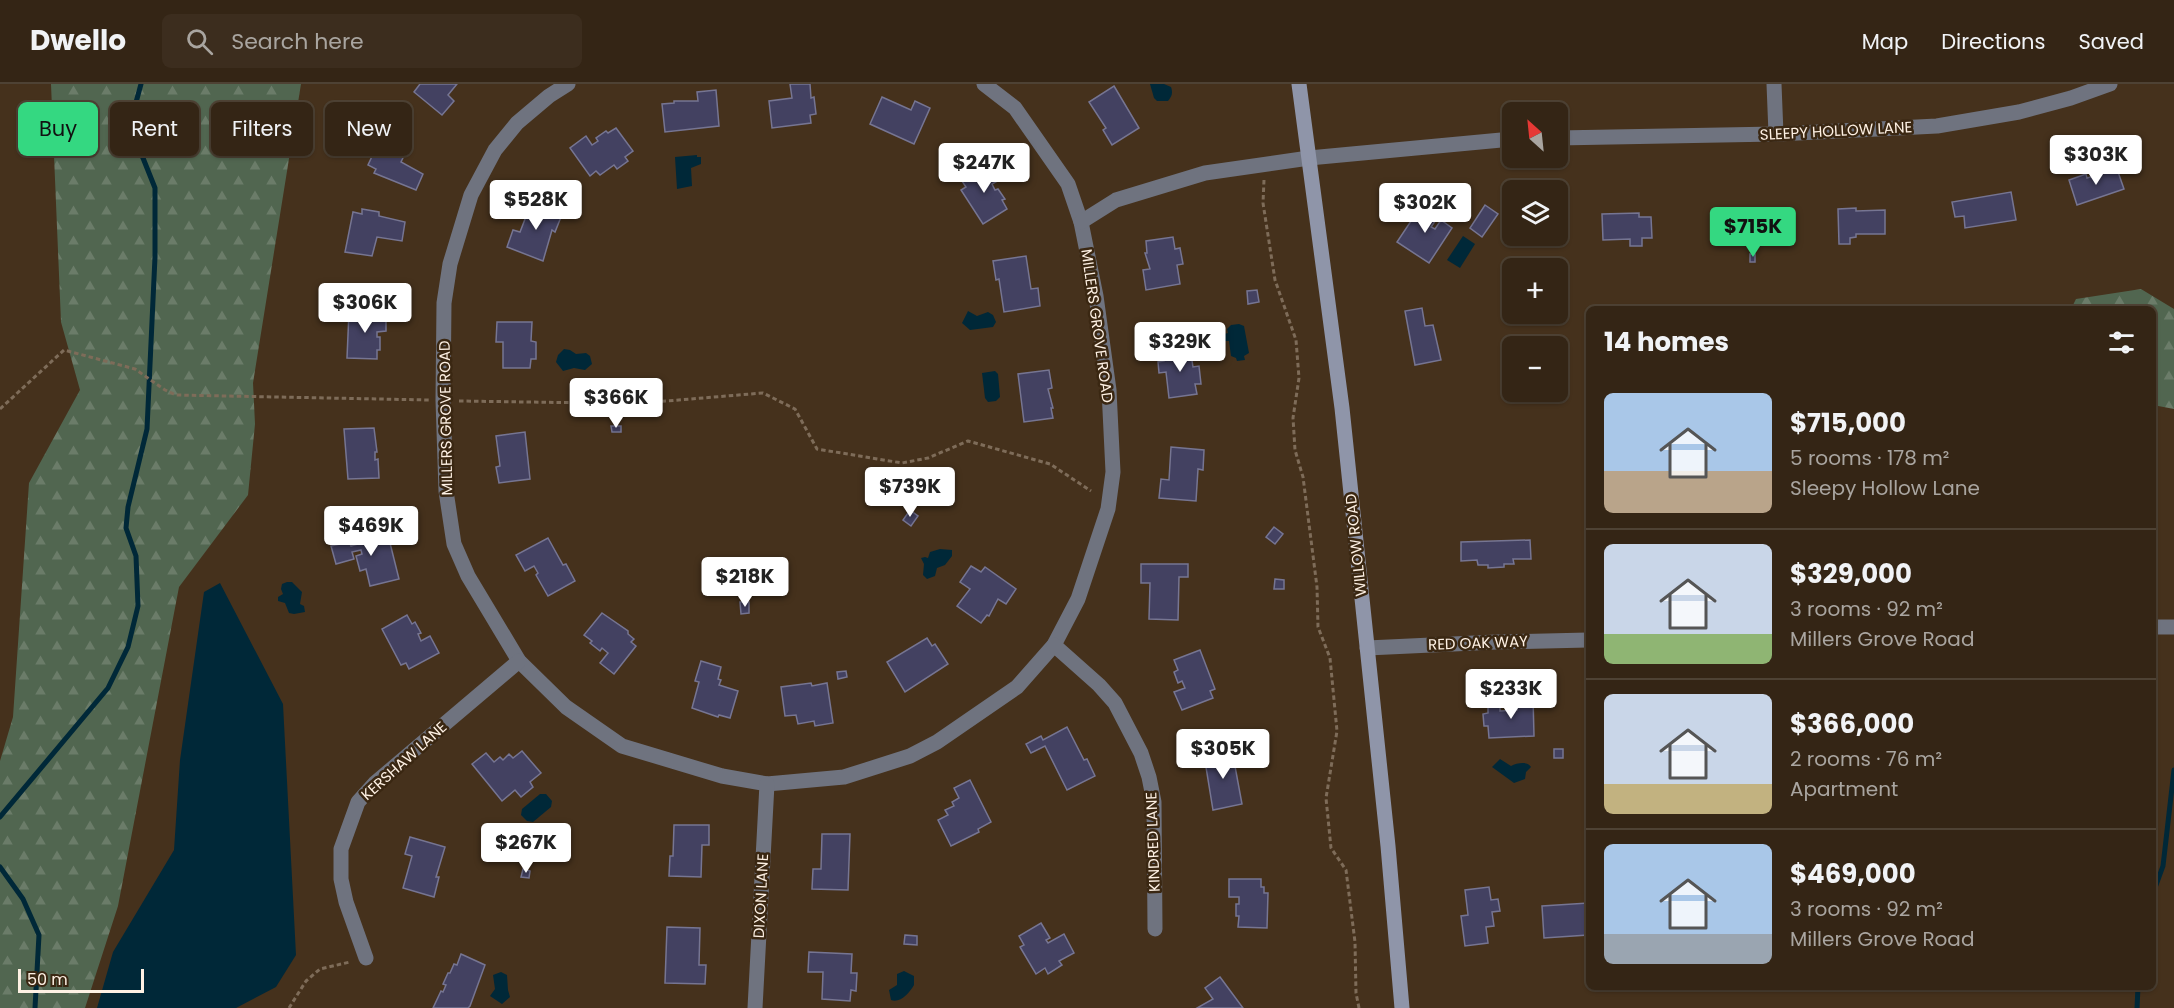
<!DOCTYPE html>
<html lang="en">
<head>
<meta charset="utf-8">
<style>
	:root { --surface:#342515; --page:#3c2d1e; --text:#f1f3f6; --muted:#a9a5a0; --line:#4e4234; --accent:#34d881 }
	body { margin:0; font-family:Poppins,sans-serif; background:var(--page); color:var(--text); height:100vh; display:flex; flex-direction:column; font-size:22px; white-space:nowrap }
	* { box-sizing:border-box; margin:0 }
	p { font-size:20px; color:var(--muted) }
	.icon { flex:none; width:33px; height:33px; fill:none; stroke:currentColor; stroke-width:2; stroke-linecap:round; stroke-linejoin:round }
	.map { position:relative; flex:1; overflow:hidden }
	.side { position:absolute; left:1586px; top:222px; width:570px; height:684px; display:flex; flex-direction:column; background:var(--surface); border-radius:9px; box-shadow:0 2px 4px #0004,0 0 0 2px var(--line) }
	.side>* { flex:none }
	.banner { position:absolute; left:18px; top:18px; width:570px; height:54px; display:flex; gap:12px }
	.needle { width:39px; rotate:333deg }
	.tools { position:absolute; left:1502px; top:18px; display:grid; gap:12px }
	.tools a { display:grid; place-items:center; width:66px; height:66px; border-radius:9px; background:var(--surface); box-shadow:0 2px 4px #0004,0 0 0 2px var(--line); font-size:30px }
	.scale { position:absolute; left:18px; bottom:15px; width:126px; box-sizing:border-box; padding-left:6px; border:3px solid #fef1e4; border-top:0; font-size:16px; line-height:21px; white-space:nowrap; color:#fef1e4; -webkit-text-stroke:4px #3a2712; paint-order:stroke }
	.price { position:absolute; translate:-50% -51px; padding:0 14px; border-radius:6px; background:#fff; color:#222; font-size:20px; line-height:39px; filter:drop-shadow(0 2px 3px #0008) }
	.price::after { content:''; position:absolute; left:50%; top:36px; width:18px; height:14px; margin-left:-9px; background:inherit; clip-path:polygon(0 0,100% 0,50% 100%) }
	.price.active { background:var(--accent); color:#111 }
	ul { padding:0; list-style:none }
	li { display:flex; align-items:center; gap:18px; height:150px; padding:0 18px }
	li+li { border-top:2px solid var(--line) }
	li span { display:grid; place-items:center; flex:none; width:168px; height:120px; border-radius:9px; color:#555 }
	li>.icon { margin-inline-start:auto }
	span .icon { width:72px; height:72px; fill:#fffc; stroke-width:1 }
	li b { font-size:26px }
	h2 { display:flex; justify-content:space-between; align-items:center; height:72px; padding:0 18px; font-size:26px }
	.tag { padding:0 21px; border-radius:9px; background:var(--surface); box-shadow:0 2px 4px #0004,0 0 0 2px var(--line); font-size:21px; line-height:54px }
	.tag.active { background:var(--accent); color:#111 }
	header { display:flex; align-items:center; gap:36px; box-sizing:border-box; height:84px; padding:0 30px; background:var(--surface); border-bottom:2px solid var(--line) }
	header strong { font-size:28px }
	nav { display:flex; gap:33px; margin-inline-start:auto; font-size:21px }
	.search { width:420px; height:54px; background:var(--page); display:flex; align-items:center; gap:15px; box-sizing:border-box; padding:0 21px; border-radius:9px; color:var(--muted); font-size:22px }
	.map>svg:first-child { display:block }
	.forest { fill:url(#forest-firs) }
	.water { fill:#002838 }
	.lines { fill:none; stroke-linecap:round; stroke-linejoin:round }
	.stream { stroke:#002838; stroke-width:5 }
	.building { fill:#434161; stroke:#767592; stroke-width:1.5 }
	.path { stroke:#7e6c59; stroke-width:3; stroke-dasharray:4.5 3; stroke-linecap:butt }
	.street { stroke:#6f737f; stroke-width:15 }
	.secondary { stroke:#8f95a9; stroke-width:15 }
	.labels { text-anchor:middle; stroke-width:5; stroke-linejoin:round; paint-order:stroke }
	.street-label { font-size:15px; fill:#fef1e4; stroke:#3a2712 }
</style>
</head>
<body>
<header>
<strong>Dwello</strong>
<div class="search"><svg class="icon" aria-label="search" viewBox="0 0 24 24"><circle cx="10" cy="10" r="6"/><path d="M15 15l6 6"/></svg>Search here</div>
<nav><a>Map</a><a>Directions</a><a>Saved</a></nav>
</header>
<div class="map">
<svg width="2174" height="924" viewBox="0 0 2174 924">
	<defs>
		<pattern id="forest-firs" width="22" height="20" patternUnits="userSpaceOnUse" patternTransform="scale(1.5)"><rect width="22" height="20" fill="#516650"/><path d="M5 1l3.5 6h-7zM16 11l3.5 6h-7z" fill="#6b7c69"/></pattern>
	</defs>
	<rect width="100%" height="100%" fill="#45311c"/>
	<g class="forest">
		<polygon points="51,0 301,0 253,299 255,340 248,411 179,503 118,822 85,924 0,924 0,677 13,633 29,399 80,306 61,238"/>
		<polygon points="2141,205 2174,225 2174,325 2153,321 2152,225 2071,225 2076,215"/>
	</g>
	<g class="water">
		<path d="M1150 0H1164L1171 3C1173 9 1172 12 1168 17H1157L1154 14Z"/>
		<polygon points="351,34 357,37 361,44 357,56 348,61 343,56 347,37"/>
		<polygon points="697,71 697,73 701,73 701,80 691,84 692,102 677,105 675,73"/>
		<polygon points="1463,152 1475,160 1460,184 1447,176"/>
		<polygon points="968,227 977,232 988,228 993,231 996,238 993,243 970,246 962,239"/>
		<polygon points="1239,240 1244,242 1249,269 1244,272 1245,276 1237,277 1236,274 1231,272 1229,257 1225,257 1224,250 1228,249 1227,245 1231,241"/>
		<polygon points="564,265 570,266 576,270 586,269 590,272 592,280 585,286 574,284 563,287 556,278 558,271"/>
		<polygon points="995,287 998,290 1000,313 996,317 988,318 985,314 982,289"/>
		<polygon points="940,465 952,466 952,472 945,481 937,484 935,492 927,495 923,491 924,480 921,474 925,473 928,474 930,468"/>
		<polygon points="287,498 292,498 302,508 300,520 304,522 305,528 294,530 289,529 285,519 278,517 278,513 283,510 281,505 282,500"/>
		<polygon points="220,499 283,620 296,871 276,903 236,924 97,924 113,868 174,766 180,676 204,508"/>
		<path d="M1500 675 1511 682C1517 679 1528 677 1531 683L1526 688 1525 695 1514 699 1492 683Z"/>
		<polygon points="540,710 546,710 552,717 551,723 533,738 527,737 521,731 522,725"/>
		<path d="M904 887 914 892V901C910 908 900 920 891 916L889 906 897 901V890Z"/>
		<polygon points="501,888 507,891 508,906 510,913 502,920 490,912 495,905 493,891"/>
	</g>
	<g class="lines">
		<g class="stream">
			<polyline points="0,733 108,604 128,563 138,522 136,472 126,444 128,423 147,345 155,173 155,104 139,64 132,33 141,0"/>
			<polyline points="0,783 23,815 39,851 35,924"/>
			<polyline points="2152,812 2163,782 2174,686"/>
			<polyline points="2137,924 2138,903"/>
		</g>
	</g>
	<g class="building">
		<polygon points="420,0 457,0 448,11 454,17 442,31 414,8"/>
		<polygon points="790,0 810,0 811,14 814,13 816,30 810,31 811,39 772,44 769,17 792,14"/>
		<polygon points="1114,2 1139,44 1112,61 1103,46 1106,44 1089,18"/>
		<polygon points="716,6 719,42 665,48 662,20 674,19 674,17 698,17 697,8"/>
		<polygon points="882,13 911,26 915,17 930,24 914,60 870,40"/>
		<polygon points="616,44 633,67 625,73 628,77 617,85 614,81 600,91 596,87 590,92 570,64 586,52 592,61 598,57 596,54 606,47 608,49"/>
		<polygon points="385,45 411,57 401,78 423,90 416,106 374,89 376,85 368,81"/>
		<polygon points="991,79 1001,95 992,100 995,106 998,105 1005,115 1002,116 1007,125 983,140 961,106 966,103 962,97"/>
		<polygon points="2117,85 2124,105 2077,121 2069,96 2086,90 2087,94"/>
		<polygon points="2011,108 2016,136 1965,144 1964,132 1955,133 1952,118"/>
		<polygon points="532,117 563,128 555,148 552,146 543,177 507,163 513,146 520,148"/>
		<polygon points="1423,119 1440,130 1431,143 1435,145 1441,136 1452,144 1429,179 1397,158"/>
		<polygon points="1485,121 1498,130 1482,153 1470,144"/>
		<polygon points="1856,124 1856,127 1885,126 1885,150 1856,150 1856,153 1850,154 1850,160 1839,160 1838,125"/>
		<polygon points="362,125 379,128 379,132 405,138 402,157 377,153 372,172 345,168 353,128 362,130"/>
		<polygon points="1771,125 1771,150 1716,153 1716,127"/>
		<polygon points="1639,129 1639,133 1651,133 1652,154 1642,154 1642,162 1630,162 1630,155 1603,156 1602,130"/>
		<polygon points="1173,153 1175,165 1180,164 1183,180 1177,181 1180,200 1146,206 1143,186 1150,185 1145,169 1147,169 1146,157"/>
		<rect x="1750" y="170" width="5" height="8"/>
		<polygon points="1026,172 1031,205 1038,204 1040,222 1004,228 999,195 996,196 993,177"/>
		<polygon points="1257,206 1259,218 1248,220 1247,207"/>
		<polygon points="1422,224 1425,242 1433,241 1441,276 1415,281 1405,227"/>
		<polygon points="349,228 386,228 386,247 377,248 377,253 380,253 380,266 377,266 377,275 347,274"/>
		<polygon points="497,238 532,238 531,257 536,258 536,275 531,275 530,284 503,284 503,258 496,258"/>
		<polygon points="1190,264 1193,283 1199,282 1201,300 1195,300 1197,310 1169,314 1166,288 1159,289 1158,278 1164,277 1163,268"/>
		<polygon points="1049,286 1052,304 1048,305 1053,324 1051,324 1053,334 1024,338 1018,290"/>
		<polygon points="611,342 621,342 621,348 612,348"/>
		<polygon points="374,344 377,368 375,368 375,376 378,375 379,394 348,395 344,345"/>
		<polygon points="525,348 530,395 499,399 496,383 500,382 496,352"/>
		<polygon points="1171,363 1204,366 1203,386 1198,385 1196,417 1159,414 1161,395 1169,396"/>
		<polygon points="910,426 918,432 911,442 903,436"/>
		<polygon points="1274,443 1283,450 1275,460 1266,453"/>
		<polygon points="387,447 399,495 370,502 366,485 360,487 356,472 362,470 361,466 352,468 354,475 336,480 331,462 349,458 351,462 358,460 357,454"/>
		<polygon points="548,454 563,481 566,480 575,497 548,512 536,491 538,489 534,482 525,487 516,471"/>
		<polygon points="1530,456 1531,475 1513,475 1514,480 1504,480 1504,483 1488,484 1488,481 1478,481 1477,476 1461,477 1461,458"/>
		<polygon points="1141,480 1188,480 1188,493 1179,493 1178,536 1149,535 1150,499 1141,499"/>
		<polygon points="971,482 981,488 985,483 1016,505 1006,520 998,515 989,532 987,531 981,539 957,522 970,505 960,498"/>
		<polygon points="1275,495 1284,496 1284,505 1274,505"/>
		<polygon points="740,518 749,518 749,529 741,530"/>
		<polygon points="602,529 628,547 628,550 634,555 631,558 636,562 614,590 600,579 608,569 602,564 600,567 590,559 592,557 584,551"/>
		<polygon points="407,531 412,540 415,538 421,549 418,550 421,557 430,552 439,569 409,585 406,579 401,581 382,545"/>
		<polygon points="927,554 932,562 935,560 948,580 905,608 887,578"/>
		<polygon points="1200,566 1215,605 1210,607 1213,614 1182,626 1174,608 1185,604 1182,597 1178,599 1174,588 1178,586 1174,576"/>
		<polygon points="701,577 721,583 718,595 721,596 719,601 738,607 730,634 719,631 718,633 692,624 699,598 695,597"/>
		<polygon points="846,587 847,593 838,595 837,588"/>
		<polygon points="811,599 812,602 827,599 833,639 815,642 814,637 798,640 796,631 785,632 781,603"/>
		<polygon points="1533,613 1534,652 1489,654 1488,642 1484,642 1483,630 1488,629 1488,621 1500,621 1500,627 1517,626 1516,614"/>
		<polygon points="1067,643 1084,676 1087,675 1095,692 1067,706 1045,662 1031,669 1026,660 1041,652 1043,656"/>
		<rect x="1554" y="665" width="9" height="9"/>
		<polygon points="1232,666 1242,720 1213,726 1204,671"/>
		<polygon points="522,667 541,689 530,698 533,703 521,713 515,706 502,717 472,680 486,669 494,678 500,673 503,676 509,670 513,674"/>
		<polygon points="970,696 991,738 978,745 979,748 951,762 938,736 948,731 945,726 954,722 952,718 959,714 954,704"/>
		<polygon points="674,741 709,741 709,761 702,761 701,793 669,792 670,772 673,772"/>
		<polygon points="822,750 850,750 848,806 812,805 813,785 821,785"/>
		<polygon points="410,753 445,763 436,793 439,793 434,813 403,804 412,772 405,770"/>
		<polygon points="523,785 530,787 529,794 521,793"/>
		<polygon points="1229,795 1261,795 1261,803 1264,803 1264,809 1268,809 1267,844 1238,843 1239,832 1236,832 1236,820 1239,820 1239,813 1229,813"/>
		<polygon points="1489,803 1491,816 1498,815 1500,827 1492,828 1494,842 1486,843 1488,859 1465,862 1461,832 1468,831 1465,806"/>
		<polygon points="1588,819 1588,851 1544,854 1542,822"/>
		<polygon points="1041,839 1050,854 1046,856 1048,859 1064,850 1074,869 1059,877 1062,881 1048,890 1045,884 1036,890 1020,863 1024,861 1019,852"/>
		<polygon points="667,843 700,844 699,881 706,881 705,900 665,899"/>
		<polygon points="905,851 917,852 917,861 904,860"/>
		<polygon points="809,868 852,870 851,889 857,889 856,907 851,906 850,917 822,915 823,888 808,888"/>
		<polygon points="461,870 485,881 470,922 468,924 433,924 441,907 443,908 446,901 443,900 448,889 450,889 454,880 457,881"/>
		<polygon points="1220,893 1243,924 1197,924 1213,915 1205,904"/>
	</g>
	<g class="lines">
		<g class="path">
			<polyline points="1264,96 1263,119 1275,196 1296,256 1299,294 1293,334 1295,366 1303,393 1317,503 1318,543 1330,574 1337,647 1326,714 1331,764 1346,786 1355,858 1356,909 1359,924"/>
			<polyline points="459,317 594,319 667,317 763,309 795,325 817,365 902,379 928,374 968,357 1050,380 1091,407"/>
			<polyline points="0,325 64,266 135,285 165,306 176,311 429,316"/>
			<polyline points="289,924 306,897 320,885 350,878"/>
		</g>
		<g class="street">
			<polyline points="568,0 549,12 517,39 495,66 471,111 450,180 444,219 443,316 446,407 454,460 468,492 519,577 566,623 622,662 722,692 767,700 844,693 910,672 937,658 1017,603 1054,561 1078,515 1108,425 1113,388 1109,306 1096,212 1081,138 1068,100 1015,24 984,0"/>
			<polyline points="1774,0 1776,50"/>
			<polyline points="1557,54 1776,50 1937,42 2019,28 2071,14 2110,0"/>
			<polyline points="1081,138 1116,116 1205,89 1309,74 1512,55"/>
			<polyline points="2152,543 2174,543"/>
			<polyline points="1054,561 1099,601 1115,619 1141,669 1149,693 1154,718 1155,845"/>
			<polyline points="1367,564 1496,558 1588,556"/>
			<polyline points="366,874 346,818 341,795 341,765 358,718 375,699 519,577"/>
			<polyline points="755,924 767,700"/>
		</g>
		<polyline class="secondary" points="1299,0 1342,324 1388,762 1402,924"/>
	</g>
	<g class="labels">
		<g class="street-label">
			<text transform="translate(1836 47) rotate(-3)" y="5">SLEEPY HOLLOW LANE</text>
			<text transform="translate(1097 242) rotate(82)" y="5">MILLERS GROVE ROAD</text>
			<text transform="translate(446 334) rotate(-91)" y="5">MILLERS GROVE ROAD</text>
			<text transform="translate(1356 461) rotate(-96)" y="5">WILLOW ROAD</text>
			<text transform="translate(1478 559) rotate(-2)" y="5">RED OAK WAY</text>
			<text transform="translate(404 677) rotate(-42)" y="5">KERSHAW LANE</text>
			<text transform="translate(1153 758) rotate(-92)" y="5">KINDRED LANE</text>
			<text transform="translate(761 812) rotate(-87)" y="5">DIXON LANE</text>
		</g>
	</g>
</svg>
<div class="tools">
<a><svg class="needle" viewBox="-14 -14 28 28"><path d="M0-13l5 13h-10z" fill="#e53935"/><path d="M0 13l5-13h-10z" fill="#a9a5a0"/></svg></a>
<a><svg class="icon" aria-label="layers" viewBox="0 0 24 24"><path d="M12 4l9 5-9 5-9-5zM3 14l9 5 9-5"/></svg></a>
<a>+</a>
<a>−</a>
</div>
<div class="scale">50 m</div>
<b class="price" style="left:2096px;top:102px">$303K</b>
<b class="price" style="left:984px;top:110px">$247K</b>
<b class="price" style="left:536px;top:147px">$528K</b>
<b class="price" style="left:1425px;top:150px">$302K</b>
<b class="price active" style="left:1753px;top:174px">$715K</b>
<b class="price" style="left:365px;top:250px">$306K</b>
<b class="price" style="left:1180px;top:289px">$329K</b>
<b class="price" style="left:616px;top:345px">$366K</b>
<b class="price" style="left:910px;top:434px">$739K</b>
<b class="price" style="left:371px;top:473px">$469K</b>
<b class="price" style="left:745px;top:524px">$218K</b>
<b class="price" style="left:1511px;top:636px">$233K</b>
<b class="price" style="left:1223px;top:696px">$305K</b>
<b class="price" style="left:526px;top:790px">$267K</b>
<div class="banner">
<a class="tag active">Buy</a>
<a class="tag">Rent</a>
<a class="tag">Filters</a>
<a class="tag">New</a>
</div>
<section class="side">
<h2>14 homes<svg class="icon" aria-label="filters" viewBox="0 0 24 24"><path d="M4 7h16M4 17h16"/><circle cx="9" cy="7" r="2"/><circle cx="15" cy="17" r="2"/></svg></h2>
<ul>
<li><span style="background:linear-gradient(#a9c7e8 65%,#b9a48a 0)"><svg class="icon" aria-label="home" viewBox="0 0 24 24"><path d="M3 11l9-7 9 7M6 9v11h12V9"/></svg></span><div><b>$715,000</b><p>5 rooms · 178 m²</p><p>Sleepy Hollow Lane</p></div></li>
<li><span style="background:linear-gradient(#c9d6e8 75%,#8fb573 0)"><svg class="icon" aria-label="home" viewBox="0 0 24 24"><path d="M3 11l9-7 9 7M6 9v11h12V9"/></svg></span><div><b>$329,000</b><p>3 rooms · 92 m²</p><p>Millers Grove Road</p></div></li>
<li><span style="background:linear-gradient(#c9d6e8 75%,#c2b280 0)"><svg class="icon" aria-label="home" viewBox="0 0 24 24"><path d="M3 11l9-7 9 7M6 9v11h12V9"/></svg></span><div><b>$366,000</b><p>2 rooms · 76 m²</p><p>Apartment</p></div></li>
<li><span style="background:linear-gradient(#a9c7e8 75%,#9aa5b1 0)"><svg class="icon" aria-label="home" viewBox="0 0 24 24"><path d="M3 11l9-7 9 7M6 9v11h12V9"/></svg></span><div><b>$469,000</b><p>3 rooms · 92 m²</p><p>Millers Grove Road</p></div></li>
</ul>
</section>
</div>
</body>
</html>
